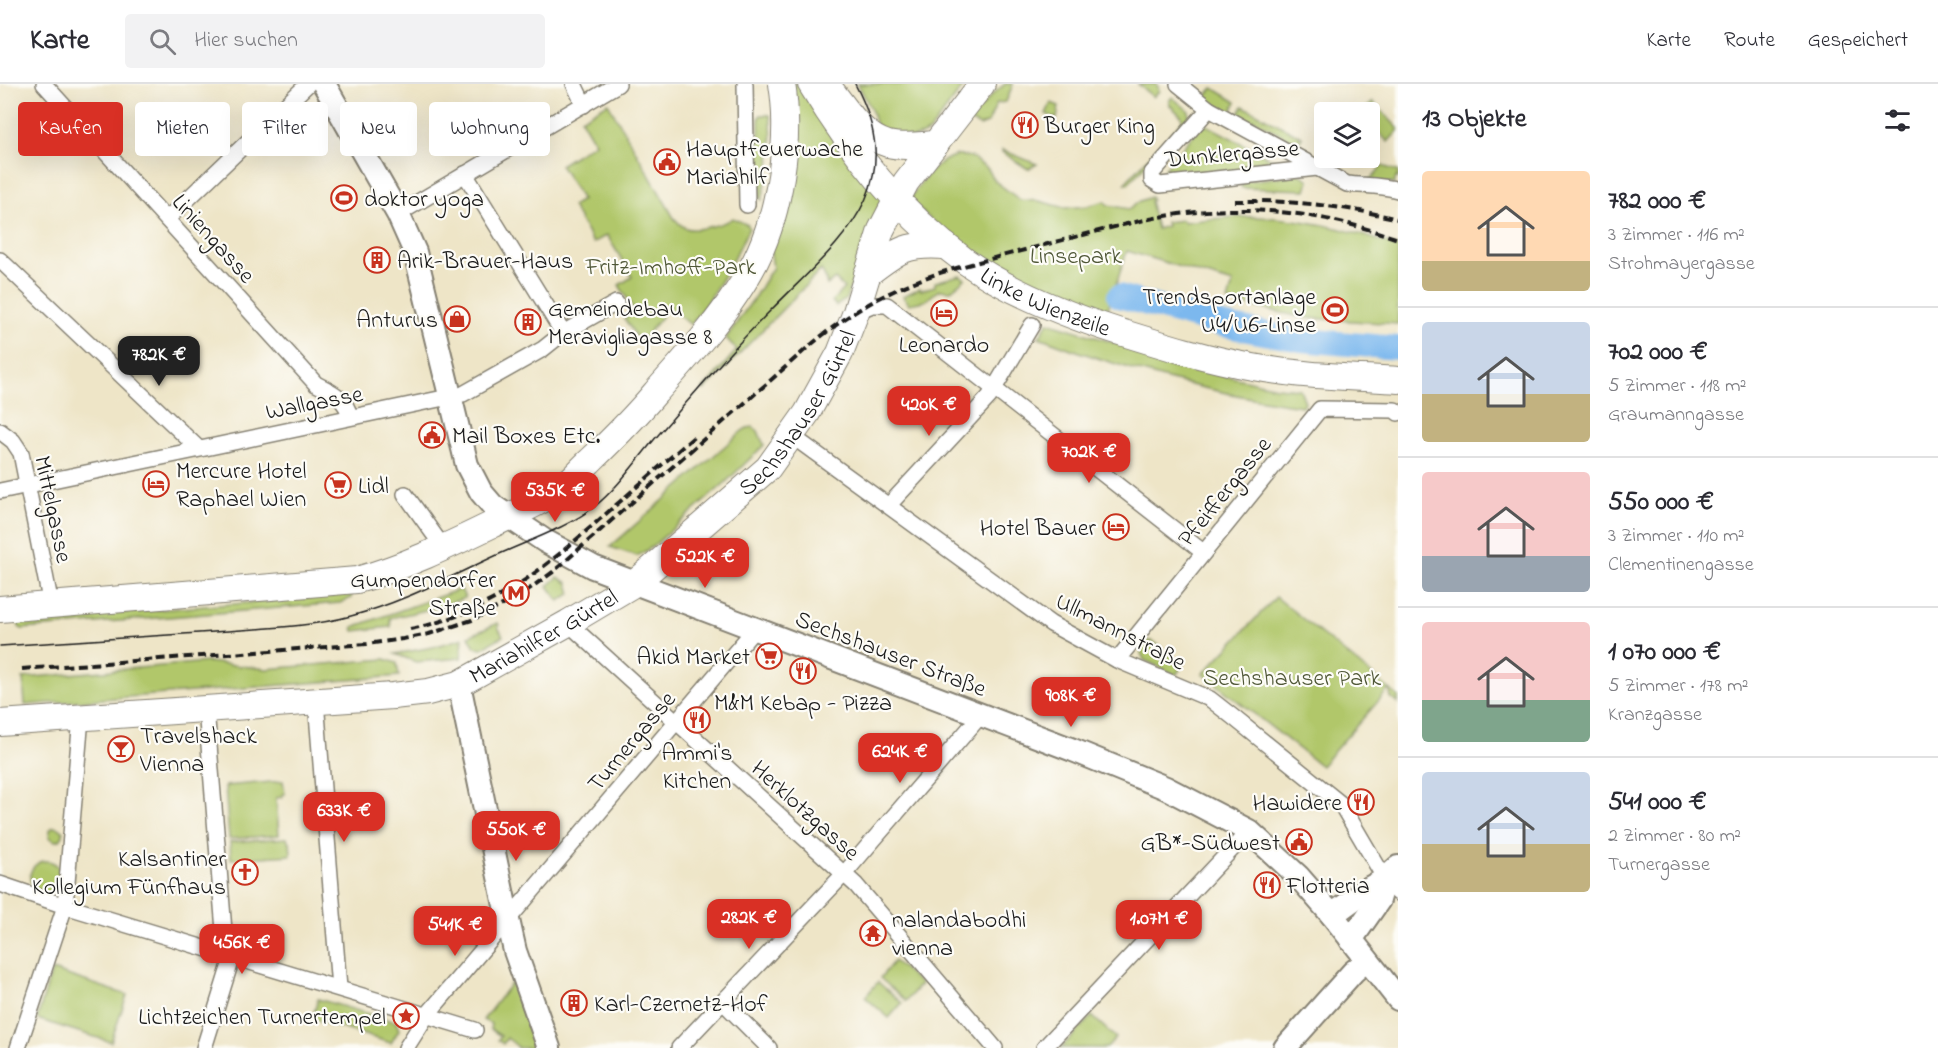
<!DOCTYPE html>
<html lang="de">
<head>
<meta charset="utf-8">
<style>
	:root { --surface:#fff; --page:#f2f2f3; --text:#2b2b33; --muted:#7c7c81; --line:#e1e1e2; --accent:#d93025 }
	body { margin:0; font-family:"Indie Flower",sans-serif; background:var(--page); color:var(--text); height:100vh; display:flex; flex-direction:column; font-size:22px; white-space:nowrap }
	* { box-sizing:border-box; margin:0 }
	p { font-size:20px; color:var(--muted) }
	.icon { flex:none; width:33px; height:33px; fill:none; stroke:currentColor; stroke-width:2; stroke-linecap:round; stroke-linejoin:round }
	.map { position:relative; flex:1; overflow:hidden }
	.sheet { display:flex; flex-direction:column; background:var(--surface); width:540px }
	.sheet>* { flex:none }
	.banner { position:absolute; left:18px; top:18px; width:570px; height:54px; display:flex; gap:12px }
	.controls { position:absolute; left:1314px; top:18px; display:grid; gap:12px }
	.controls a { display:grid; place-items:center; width:66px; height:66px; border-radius:6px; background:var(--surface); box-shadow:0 6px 24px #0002; font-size:30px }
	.price { position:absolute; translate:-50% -51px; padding:0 14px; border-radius:12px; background:var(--accent); color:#fff; font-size:20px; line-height:39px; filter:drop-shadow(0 2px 3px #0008) }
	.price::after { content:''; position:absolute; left:50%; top:36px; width:18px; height:14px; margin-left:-9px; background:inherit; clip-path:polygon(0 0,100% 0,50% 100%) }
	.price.active { background:#222; color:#fff }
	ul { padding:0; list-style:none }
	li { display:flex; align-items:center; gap:18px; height:150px; padding:0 24px }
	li+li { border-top:2px solid var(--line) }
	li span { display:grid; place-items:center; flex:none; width:168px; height:120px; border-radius:6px; color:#555 }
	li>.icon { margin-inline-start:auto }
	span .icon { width:72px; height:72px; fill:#fffc; stroke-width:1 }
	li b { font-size:26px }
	h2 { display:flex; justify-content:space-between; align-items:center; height:72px; padding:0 24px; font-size:26px }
	.chip { padding:0 21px; border-radius:6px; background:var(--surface); box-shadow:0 6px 24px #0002; font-size:21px; line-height:54px }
	.chip.active { background:var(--accent); color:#fff }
	header { display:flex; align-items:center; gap:36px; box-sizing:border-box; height:84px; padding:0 30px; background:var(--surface); border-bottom:2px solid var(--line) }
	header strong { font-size:28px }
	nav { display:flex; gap:33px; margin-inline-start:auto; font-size:21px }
	.search { width:420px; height:54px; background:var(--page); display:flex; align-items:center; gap:15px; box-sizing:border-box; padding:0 21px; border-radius:6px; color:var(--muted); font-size:22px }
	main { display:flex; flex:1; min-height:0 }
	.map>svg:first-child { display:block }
	.green { fill:#b1c76b; stroke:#667244; stroke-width:1.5 }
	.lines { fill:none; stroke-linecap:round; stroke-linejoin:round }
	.river { stroke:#7cb8ee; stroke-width:24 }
	.street-casing { stroke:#858072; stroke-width:18 }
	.secondary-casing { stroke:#858072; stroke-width:26 }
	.primary-casing { stroke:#858072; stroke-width:28 }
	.street { stroke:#fff; stroke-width:15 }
	.secondary { stroke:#fff; stroke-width:22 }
	.primary { stroke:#fff; stroke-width:26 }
	.tram { stroke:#1c1c1c; stroke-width:1.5 }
	.rail { stroke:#1c1c1c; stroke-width:4; stroke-dasharray:9 4.5; stroke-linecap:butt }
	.labels { text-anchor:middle; stroke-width:4.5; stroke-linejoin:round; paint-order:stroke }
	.poi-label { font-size:24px; fill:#1c1c1c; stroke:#fdfcf7; text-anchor:start }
	.street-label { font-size:24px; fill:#1c1c1c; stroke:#fdfcf7 }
	.park-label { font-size:24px; fill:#505838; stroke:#fdfcf7 }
</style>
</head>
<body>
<header>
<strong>Karte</strong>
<div class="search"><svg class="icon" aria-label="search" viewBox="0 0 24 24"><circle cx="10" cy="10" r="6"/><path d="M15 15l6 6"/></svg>Hier suchen</div>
<nav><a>Karte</a><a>Route</a><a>Gespeichert</a></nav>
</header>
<main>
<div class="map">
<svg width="1398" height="964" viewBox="0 0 1398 964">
	<rect width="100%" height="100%" fill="#fdfcf7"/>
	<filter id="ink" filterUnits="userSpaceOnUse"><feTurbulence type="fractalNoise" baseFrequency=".0167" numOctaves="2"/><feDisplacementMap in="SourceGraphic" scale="12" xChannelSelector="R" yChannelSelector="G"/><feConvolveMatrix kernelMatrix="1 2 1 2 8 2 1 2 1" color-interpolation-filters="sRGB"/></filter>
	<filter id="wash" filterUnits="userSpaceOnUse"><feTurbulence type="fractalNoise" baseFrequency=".008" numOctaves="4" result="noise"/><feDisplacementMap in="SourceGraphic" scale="24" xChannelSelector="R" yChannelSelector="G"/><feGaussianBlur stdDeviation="1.35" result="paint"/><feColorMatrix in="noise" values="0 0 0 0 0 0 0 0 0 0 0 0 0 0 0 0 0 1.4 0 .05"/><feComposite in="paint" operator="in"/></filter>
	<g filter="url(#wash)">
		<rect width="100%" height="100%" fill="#eee5c7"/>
		<g class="green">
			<polygon points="790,0 800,0 883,115 846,215 836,222 832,217 844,204 835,195 827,201 824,190 821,186 704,306 703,305 737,266 726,254 754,214 773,183 770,165"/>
			<polygon points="858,0 965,0 930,47 923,51 912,54 877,45 871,25"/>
			<polygon points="1005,0 1013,0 1006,18 997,19 988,39 980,42 969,37 992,11"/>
			<polygon points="1138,0 1157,0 1159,7 1153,13"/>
			<polygon points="1213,4 1236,18 1229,32 1204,14"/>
			<polygon points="1172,13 1189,27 1189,35 1128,100 1125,99 1182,37 1182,33 1170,21 1169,17"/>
			<polygon points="1373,18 1398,44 1398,47 1388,58 1370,40 1370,28 1362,28"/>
			<path d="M608 19 674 134C678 138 681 142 686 144 695 148 725 140 733 134L748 141 749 144C733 179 714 209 691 241L669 223 640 259 624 234 635 228 619 201 632 193 607 151 593 159 572 122 582 116 560 81 595 59 581 35Z"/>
			<polygon points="1051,19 1059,22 1057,35 1046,30"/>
			<polygon points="1243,22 1302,53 1298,60 1253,35 1250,41 1236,36"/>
			<path d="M761 31H770C775 58 768 89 762 116L759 113V33Z"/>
			<polygon points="1203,39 1288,84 1169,94 1165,85"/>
			<polygon points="1002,66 1037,80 1028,85 1002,68"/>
			<path d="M957 71 971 73 988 85 995 97 1020 116 1039 117 1066 124 1087 122 1105 117 1108 121 1129 125 1140 117 1151 113 1152 116 1150 117 1157 145 1167 142 1166 138 1183 136 1184 138C1201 136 1218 134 1235 133 1290 131 1347 144 1398 163V240L1305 234 1228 217 1233 199 1127 167 1106 231C1054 213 1002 193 958 158 941 145 925 130 909 116 922 97 934 78 957 71Z"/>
			<polygon points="1382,82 1398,87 1398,94 1396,93 1394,100 1368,98"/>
			<polygon points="1300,90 1309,96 1306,106 1242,104 1240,98"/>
			<polygon points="960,191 965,195 950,207 939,206 925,217 909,220 903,212 920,204 921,206 935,202 935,198"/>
			<path d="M1048 238 1204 287 1276 303 1300 305 1305 318 1302 322C1212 310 1124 286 1039 253Z"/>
			<polygon points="753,343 758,347 764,361 726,398 652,463 637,472 610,463 742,347 747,344"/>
			<polygon points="558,493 568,499 571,510 559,517 548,502"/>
			<polygon points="461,505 465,514 431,525 390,534 391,543 354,547 353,543"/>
			<polygon points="352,508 351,514 340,519 22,545 19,543 18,537 332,512"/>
			<polygon points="1276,513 1398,612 1398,620 1391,614 1389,605 1321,682 1203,590"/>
			<polygon points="498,539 499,542 498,543 503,552 482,564 475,563 469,552"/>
			<polygon points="463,554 461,574 416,578 395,570 433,563"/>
			<polygon points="1143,557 1153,557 1183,581 1176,591 1144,576 1141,569"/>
			<polygon points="385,575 397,579 399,592 25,621 23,594 208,578 266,585"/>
			<polygon points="283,697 285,710 282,710 282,713 276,714 279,751 229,755 225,702"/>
			<polygon points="53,743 59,744 63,747 63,752 60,756 55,757 49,753 50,746"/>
			<polygon points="287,754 288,757 290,758 291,771 231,775 230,758"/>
			<circle cx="46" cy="793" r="16"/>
			<polygon points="894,877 921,900 906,917 880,894"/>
			<polygon points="52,886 127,911 111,958 37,935"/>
			<polygon points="512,898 535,964 517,964 517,962 507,954 503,960 498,956 501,952 490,945 491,940 483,936"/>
			<polygon points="878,898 902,919 889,934 865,913"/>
			<polygon points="318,915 396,938 399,946 391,959 312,935"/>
			<polygon points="1092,932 1116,954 1107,964 1061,964"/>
		</g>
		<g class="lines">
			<polyline class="river" points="1119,212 1222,241 1301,256 1398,264"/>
		</g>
	</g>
	<g filter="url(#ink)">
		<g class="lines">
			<g class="street-casing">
				<g id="street">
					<path d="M44 0 316 300C332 308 346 314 350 333"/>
					<polyline points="574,0 584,21"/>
					<polyline points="745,0 747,121"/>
					<path d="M1178 0 1209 25 1347 100C1365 102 1381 101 1398 106"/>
					<polyline points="1209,25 1152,89 1152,96 1160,101 1317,84"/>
					<polyline points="465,90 563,249"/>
					<polyline points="398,130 618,0"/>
					<polyline points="167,135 308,0"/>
					<polyline points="0,176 198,364"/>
					<polyline points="856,228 872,221 887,221 1203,468"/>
					<polyline points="0,347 13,357 21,369 51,521"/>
					<polyline points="792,352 1051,540 1117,576 1210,615 1233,633 1341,720 1385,795 1398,809"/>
					<polyline points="0,407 463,310 543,265 563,249 616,219"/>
					<polyline points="405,410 443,463"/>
					<polyline points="889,421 989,313 1032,241"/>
					<polyline points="568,539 856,801 995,964"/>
					<polyline points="1117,576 1320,325 1395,326 1398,329"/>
					<polyline points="316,617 339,904"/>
					<polyline points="0,800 65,822 81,633"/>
					<polyline points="723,918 769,964"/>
					<polyline points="18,964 65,822 475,946"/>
					<polyline points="204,964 233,871 225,859 206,624"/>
					<polyline points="406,964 427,931 754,546"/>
					<polyline points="679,964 844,790 981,631"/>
					<polyline points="1044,964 1249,747"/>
				</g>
			</g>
			<g class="secondary-casing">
				<g id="secondary">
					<polyline points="324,0 398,130 415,168 467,381 481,408 493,422 545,457 593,483 1073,666 1166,704 1249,747 1298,792 1332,831 1398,915"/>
					<polyline points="459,600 508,836 515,867 549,964"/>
					<polyline points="1332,831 1369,804 1385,795 1398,783"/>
					<polyline points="1351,856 1379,816 1385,795"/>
					<polyline points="1285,964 1353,888 1367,876"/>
				</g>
			</g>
			<g class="primary-casing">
				<g id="primary">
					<path id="s1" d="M811 0C852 68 900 129 965 177 1011 209 1064 230 1117 247 1162 261 1207 275 1253 283 1301 292 1350 293 1398 296"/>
					<path d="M830 5C846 25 862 53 888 60 903 64 921 61 936 60"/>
					<path d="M867 190C898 166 906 159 946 162"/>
					<path d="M0 525 357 496C404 483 448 462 491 441 516 429 542 418 564 402 573 395 581 385 590 377 613 355 635 333 656 308 691 269 731 224 755 178 780 128 791 55 782 0"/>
					<path id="s2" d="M0 639 393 612 428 608 459 600 568 539 635 499 768 384 807 329 840 269 856 228 881 146 906 98 982 0"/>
				</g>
			</g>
			<use href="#street" class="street"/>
			<use href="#secondary" class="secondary"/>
			<use href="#primary" class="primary"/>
			<path class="tram" d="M0 562C71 558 142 553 214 548 260 544 307 544 351 532 402 519 449 493 495 472 525 458 569 443 594 423 619 403 638 374 659 350 696 307 732 265 772 225 840 156 911 106 855 0"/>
			<g class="rail">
				<path d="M1235 117C1291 116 1344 122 1398 135"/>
				<path d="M410 545C491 529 540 488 600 435 632 407 664 379 696 351"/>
				<path d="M22 585 367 560 403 555 429 550 472 536 518 513 553 488 806 265C846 230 886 207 936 190 976 178 1018 168 1059 157 1104 146 1150 132 1197 128 1266 121 1333 132 1398 155"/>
			</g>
		</g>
	</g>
	<defs>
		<g id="restaurant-ring" transform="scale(1.35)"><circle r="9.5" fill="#fdfcf7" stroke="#c8321e" stroke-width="1.5"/><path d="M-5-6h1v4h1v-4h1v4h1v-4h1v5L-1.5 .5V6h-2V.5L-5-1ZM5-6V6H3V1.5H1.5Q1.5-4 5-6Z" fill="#c8321e"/></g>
		<g id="civic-ring" transform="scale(1.35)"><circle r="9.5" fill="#fdfcf7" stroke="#c8321e" stroke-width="1.5"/><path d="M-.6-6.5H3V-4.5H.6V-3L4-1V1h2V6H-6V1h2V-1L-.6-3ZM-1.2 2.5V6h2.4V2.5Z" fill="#c8321e"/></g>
		<g id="stadium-ring" transform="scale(1.35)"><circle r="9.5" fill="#fdfcf7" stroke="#c8321e" stroke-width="1.5"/><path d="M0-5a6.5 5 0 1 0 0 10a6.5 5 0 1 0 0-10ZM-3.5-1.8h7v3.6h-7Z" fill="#c8321e"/></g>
		<g id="building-ring" transform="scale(1.35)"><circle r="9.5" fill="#fdfcf7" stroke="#c8321e" stroke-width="1.5"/><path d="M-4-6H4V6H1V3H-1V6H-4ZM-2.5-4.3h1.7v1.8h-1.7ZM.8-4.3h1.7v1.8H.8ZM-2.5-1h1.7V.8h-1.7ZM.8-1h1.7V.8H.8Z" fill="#c8321e"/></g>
		<g id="hotel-ring" transform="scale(1.35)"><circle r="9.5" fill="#fdfcf7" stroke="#c8321e" stroke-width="1.5"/><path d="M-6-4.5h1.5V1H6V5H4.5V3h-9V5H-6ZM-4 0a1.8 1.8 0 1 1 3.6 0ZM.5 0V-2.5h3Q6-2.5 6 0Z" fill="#c8321e"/></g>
		<g id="shop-ring" transform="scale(1.35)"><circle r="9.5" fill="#fdfcf7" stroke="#c8321e" stroke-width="1.5"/><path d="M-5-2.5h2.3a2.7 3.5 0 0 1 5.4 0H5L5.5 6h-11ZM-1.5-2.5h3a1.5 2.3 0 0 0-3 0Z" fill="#c8321e"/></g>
		<g id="supermarket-ring" transform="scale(1.35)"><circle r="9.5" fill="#fdfcf7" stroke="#c8321e" stroke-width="1.5"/><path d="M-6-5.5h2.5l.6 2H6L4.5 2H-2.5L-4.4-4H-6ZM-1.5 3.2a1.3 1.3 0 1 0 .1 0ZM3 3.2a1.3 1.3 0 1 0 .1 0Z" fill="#c8321e"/></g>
		<g id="metro-ring" transform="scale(1.35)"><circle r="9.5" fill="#fdfcf7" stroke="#c8321e" stroke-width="1.5"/><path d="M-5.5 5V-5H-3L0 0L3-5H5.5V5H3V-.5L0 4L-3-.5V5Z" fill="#c8321e"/></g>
		<g id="bar-ring" transform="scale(1.35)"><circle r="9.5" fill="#fdfcf7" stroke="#c8321e" stroke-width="1.5"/><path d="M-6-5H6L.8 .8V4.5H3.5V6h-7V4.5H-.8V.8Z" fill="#c8321e"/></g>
		<g id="church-ring" transform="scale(1.35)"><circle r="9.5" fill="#fdfcf7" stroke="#c8321e" stroke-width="1.5"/><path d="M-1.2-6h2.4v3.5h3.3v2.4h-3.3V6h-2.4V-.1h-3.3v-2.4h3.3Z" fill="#c8321e"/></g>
		<g id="temple-ring" transform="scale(1.35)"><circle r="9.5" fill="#fdfcf7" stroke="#c8321e" stroke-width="1.5"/><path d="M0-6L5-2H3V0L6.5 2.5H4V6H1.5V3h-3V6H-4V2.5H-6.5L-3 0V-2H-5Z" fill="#c8321e"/></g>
		<g id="sight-ring" transform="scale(1.35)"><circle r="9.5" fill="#fdfcf7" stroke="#c8321e" stroke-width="1.5"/><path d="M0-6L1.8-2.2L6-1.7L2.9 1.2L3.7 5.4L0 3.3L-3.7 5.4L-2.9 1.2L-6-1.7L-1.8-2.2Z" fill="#c8321e"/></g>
	</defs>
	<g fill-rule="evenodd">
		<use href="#restaurant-ring" x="1025" y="41"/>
		<use href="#civic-ring" x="667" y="78"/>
		<use href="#stadium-ring" x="344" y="114"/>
		<use href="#building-ring" x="377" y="176"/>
		<use href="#stadium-ring" x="1335" y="226"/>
		<use href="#hotel-ring" x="944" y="229"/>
		<use href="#shop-ring" x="457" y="235"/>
		<use href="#building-ring" x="528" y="238"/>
		<use href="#civic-ring" x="432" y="351"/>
		<use href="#hotel-ring" x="156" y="400"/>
		<use href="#supermarket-ring" x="338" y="401"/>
		<use href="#hotel-ring" x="1116" y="443"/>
		<use href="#metro-ring" x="516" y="509"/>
		<use href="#supermarket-ring" x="769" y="572"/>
		<use href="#restaurant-ring" x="803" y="587"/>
		<use href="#restaurant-ring" x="697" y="636"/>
		<use href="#bar-ring" x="121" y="665"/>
		<use href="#restaurant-ring" x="1361" y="718"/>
		<use href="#civic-ring" x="1299" y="758"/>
		<use href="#church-ring" x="245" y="788"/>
		<use href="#restaurant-ring" x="1267" y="801"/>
		<use href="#temple-ring" x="873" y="849"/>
		<use href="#building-ring" x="574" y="919"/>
		<use href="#sight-ring" x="406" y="932"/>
	</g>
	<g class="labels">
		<g class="poi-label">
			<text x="1044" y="49">Burger King</text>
			<text x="686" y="72">Hauptfeuerwache<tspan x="686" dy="28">Mariahilf</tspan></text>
			<text x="364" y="122">doktor yoga</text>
			<text x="397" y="184">Arik-Brauer-Haus</text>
			<text x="1316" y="220" text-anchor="end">Trendsportanlage<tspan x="1316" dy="28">U4/U6-Linse</tspan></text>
			<text x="548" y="232">Gemeindebau<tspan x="548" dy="28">Meravigliagasse 8</tspan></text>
			<text x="438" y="243" text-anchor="end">Anturus</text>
			<text x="944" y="268" text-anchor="middle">Leonardo</text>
			<text x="452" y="359">Mail Boxes Etc.</text>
			<text x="176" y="394">Mercure Hotel<tspan x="176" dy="28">Raphael Wien</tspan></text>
			<text x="358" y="409">Lidl</text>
			<text x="1096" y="451" text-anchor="end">Hotel Bauer</text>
			<text x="496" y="503" text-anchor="end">Gumpendorfer<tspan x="496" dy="28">Straße</tspan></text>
			<text x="750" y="580" text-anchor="end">Akid Market</text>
			<text x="803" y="626" text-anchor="middle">M&amp;M Kebap - Pizza</text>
			<text x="140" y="659">Travelshack<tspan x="140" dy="28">Vienna</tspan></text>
			<text x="697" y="676" text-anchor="middle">Ammi's<tspan x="697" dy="28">Kitchen</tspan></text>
			<text x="1342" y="726" text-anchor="end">Hawidere</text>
			<text x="1280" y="766" text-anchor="end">GB*-Südwest</text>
			<text x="226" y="782" text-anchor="end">Kalsantiner<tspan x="226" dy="28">Kollegium Fünfhaus</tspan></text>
			<text x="1286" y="809">Flotteria</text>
			<text x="892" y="843">nalandabodhi<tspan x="892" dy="28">vienna</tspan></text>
			<text x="594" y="927">Karl-Czernetz-Hof</text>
			<text x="386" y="940" text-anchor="end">Lichtzeichen Turnertempel</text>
		</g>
		<g class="street-label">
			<text transform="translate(1232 69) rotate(-5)" y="8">Dunklergasse</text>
			<text transform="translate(214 154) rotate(48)" y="8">Liniengasse</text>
			<text dy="8" stroke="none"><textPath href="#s1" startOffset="327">Linke Wienzeile</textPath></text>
			<text transform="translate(314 318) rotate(-11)" y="8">Wallgasse</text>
			<text dy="8" stroke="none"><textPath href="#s2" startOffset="902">Sechshauser Gürtel</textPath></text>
			<text transform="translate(1224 407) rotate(-51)" y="8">Pfeiffergasse</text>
			<text transform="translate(54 425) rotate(78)" y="8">Mittelgasse</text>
			<text transform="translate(1121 547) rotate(27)" y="8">Ullmannstraße</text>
			<text dy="8" stroke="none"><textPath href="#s2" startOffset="558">Mariahilfer Gürtel</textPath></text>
			<text transform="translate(891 569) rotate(21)" y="8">Sechshauser Straße</text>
			<text transform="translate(631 657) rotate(-50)" y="8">Turnergasse</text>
			<text transform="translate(806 726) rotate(42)" y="8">Herklotzgasse</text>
		</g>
		<g class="park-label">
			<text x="1076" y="179">Linsepark</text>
			<text x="671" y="190">Fritz-Imhoff-Park</text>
			<text x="1292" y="601">Sechshauser Park</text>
		</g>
	</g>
</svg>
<div class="controls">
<a><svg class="icon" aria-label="layers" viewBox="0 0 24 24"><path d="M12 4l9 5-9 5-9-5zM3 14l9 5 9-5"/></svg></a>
</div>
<b class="price active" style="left:159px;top:303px">782K €</b>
<b class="price" style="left:929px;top:353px">420K €</b>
<b class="price" style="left:1089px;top:400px">702K €</b>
<b class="price" style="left:555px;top:439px">535K €</b>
<b class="price" style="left:705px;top:505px">522K €</b>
<b class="price" style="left:1071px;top:644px">908K €</b>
<b class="price" style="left:900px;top:700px">624K €</b>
<b class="price" style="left:344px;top:759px">633K €</b>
<b class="price" style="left:516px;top:778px">550K €</b>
<b class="price" style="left:749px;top:866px">282K €</b>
<b class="price" style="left:1159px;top:867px">1.07M €</b>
<b class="price" style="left:455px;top:873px">541K €</b>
<b class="price" style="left:242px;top:891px">456K €</b>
<div class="banner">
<a class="chip active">Kaufen</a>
<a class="chip">Mieten</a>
<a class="chip">Filter</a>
<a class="chip">Neu</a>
<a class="chip">Wohnung</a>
</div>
</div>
<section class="sheet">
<h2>13 Objekte<svg class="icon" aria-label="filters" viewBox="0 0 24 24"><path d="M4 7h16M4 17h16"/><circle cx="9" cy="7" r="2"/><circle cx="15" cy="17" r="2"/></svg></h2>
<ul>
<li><span style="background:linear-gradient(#ffd9b3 75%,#c2b280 0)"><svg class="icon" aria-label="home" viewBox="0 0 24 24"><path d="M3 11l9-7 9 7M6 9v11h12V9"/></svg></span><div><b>782 000 €</b><p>3 Zimmer · 116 m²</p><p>Strohmayergasse</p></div></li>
<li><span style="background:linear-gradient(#c9d6e8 60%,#c2b280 0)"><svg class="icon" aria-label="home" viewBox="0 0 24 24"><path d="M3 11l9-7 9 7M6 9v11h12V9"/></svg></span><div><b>702 000 €</b><p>5 Zimmer · 118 m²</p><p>Graumanngasse</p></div></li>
<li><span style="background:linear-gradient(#f6c9c9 70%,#9aa5b1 0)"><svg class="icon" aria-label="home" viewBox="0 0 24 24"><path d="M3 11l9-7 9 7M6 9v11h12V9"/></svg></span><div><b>550 000 €</b><p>3 Zimmer · 110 m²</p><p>Clementinengasse</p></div></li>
<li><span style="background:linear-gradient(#f6c9c9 65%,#7fa58c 0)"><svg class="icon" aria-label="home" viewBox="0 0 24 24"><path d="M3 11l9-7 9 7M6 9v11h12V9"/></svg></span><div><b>1 070 000 €</b><p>5 Zimmer · 178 m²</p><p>Kranzgasse</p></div></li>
<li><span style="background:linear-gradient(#c9d6e8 60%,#c2b280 0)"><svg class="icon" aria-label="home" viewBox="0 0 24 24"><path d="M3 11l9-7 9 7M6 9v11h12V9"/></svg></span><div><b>541 000 €</b><p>2 Zimmer · 80 m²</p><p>Turnergasse</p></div></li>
</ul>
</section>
</main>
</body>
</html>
